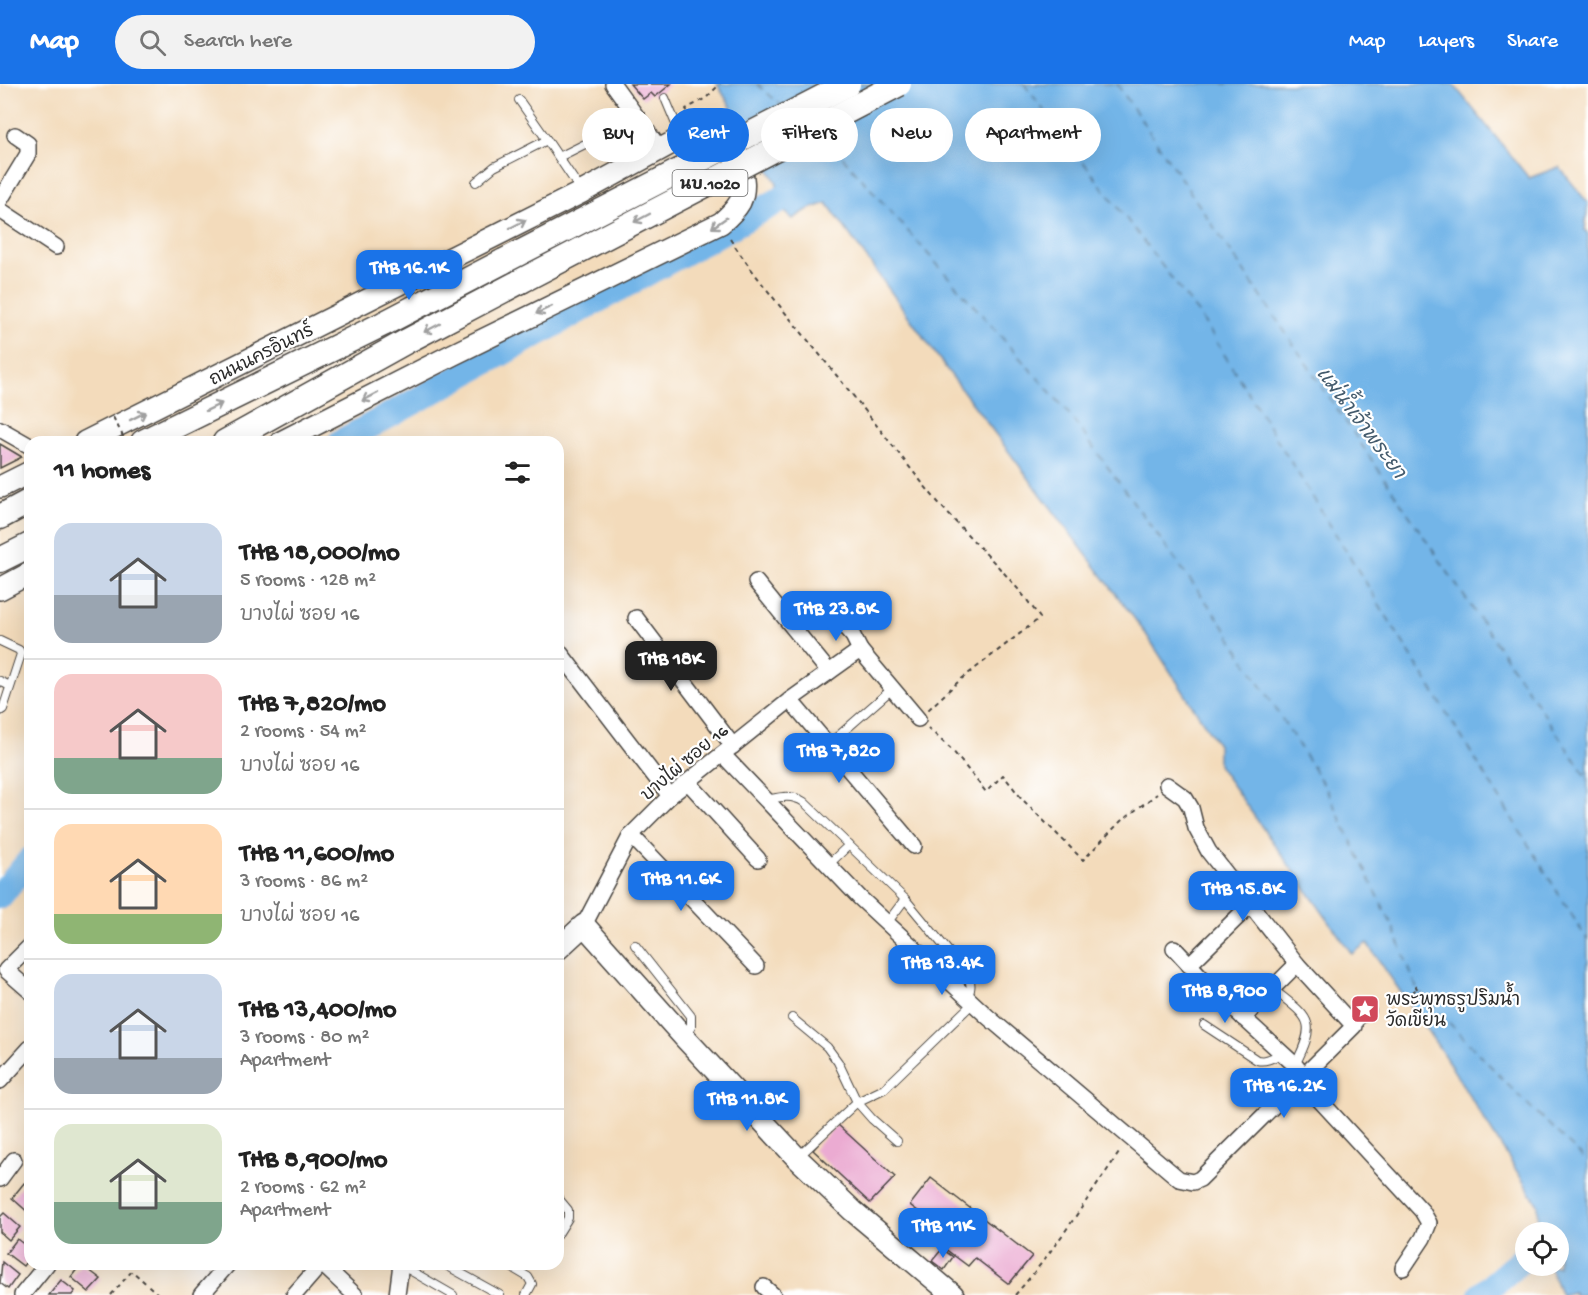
<!DOCTYPE html>
<html lang="en">
<head>
<meta charset="utf-8">
<style>
	:root { --surface:#fff; --page:#f2f2f2; --text:#222; --muted:#767676; --line:#e0e0e0; --accent:#1a73e8 }
	body { margin:0; font-family:"Gochi Hand","Playpen Sans Thai",sans-serif; background:var(--page); color:var(--text); height:100vh; display:flex; flex-direction:column; font-size:22px; white-space:nowrap }
	* { box-sizing:border-box; margin:0 }
	p { font-size:20px; color:var(--muted) }
	.icon { flex:none; width:33px; height:33px; fill:none; stroke:currentColor; stroke-width:2; stroke-linecap:round; stroke-linejoin:round }
	.map { position:relative; flex:1; overflow:hidden }
	.panel { position:absolute; left:24px; top:352px; width:540px; height:834px; display:flex; flex-direction:column; background:var(--surface); border-radius:18px; box-shadow:0 6px 24px #0002 }
	.panel>* { flex:none }
	.banner { position:absolute; left:582px; top:24px; width:570px; height:54px; display:flex; gap:12px }
	.tools { position:absolute; left:1515px; top:1138px; display:grid; gap:12px }
	.tools a { display:grid; place-items:center; width:54px; height:54px; border-radius:50%; background:var(--surface); box-shadow:0 6px 24px #0002; font-size:30px }
	.price { position:absolute; translate:-50% -51px; padding:0 14px; border-radius:12px; background:var(--accent); color:#fff; font-size:20px; line-height:39px; filter:drop-shadow(0 2px 3px #0008) }
	.price::after { content:''; position:absolute; left:50%; top:36px; width:18px; height:14px; margin-left:-9px; background:inherit; clip-path:polygon(0 0,100% 0,50% 100%) }
	.price.current { background:#222; color:#fff }
	ul { padding:0; list-style:none }
	li { display:flex; align-items:center; gap:18px; height:150px; padding:0 30px }
	li+li { border-top:2px solid var(--line) }
	li span { display:grid; place-items:center; flex:none; width:168px; height:120px; border-radius:18px; color:#555 }
	li>.icon { margin-inline-start:auto }
	span .icon { width:72px; height:72px; fill:#fffc; stroke-width:1 }
	li b { font-size:26px }
	h2 { display:flex; justify-content:space-between; align-items:center; height:72px; padding:0 30px; font-size:26px }
	.tag { padding:0 21px; border-radius:27px; background:var(--surface); box-shadow:0 6px 24px #0002; font-size:21px; line-height:54px }
	.tag.current { background:var(--accent); color:#fff }
	header { display:flex; align-items:center; gap:36px; box-sizing:border-box; height:84px; padding:0 30px; background:var(--accent); color:#fff }
	header strong { font-size:28px }
	nav { display:flex; gap:33px; margin-inline-start:auto; font-size:21px }
	.search { width:420px; height:54px; background:var(--page); display:flex; align-items:center; gap:15px; box-sizing:border-box; padding:0 21px; border-radius:33px; color:var(--muted); font-size:22px }
	.map>svg:first-child { display:block }
	.water { fill:#73b5e8; stroke:#4f708a; stroke-width:1.5 }
	.lines { fill:none; stroke-linecap:round; stroke-linejoin:round }
	.river { stroke:#73b5e8; stroke-width:26 }
	.ferry { stroke:#445b6d; stroke-width:1.5; stroke-dasharray:8 6; stroke-linecap:butt }
	.building { fill:#ebabd2 }
	.lane-casing { stroke:#494541; stroke-width:10 }
	.street-casing { stroke:#494541; stroke-width:18 }
	.secondary-casing { stroke:#494541; stroke-width:24 }
	.primary-casing { stroke:#494541; stroke-width:27 }
	.path { stroke:#494541; stroke-width:2; stroke-dasharray:4.5 4.5; stroke-linecap:butt }
	.lane { stroke:#fff; stroke-width:8 }
	.street { stroke:#fff; stroke-width:15 }
	.secondary { stroke:#fff; stroke-width:21 }
	.primary { stroke:#fff; stroke-width:24 }
	.primary-bridge-casing { stroke:#494541; stroke-width:27; stroke-linecap:butt }
	.path-bridge { stroke:#494541; stroke-width:2; stroke-dasharray:4.5 4.5; stroke-linecap:butt }
	.primary-bridge { stroke:#fff; stroke-width:24 }
	.oneway { stroke:#a0a0a0 }
	.labels { text-anchor:middle; stroke-width:4.5; stroke-linejoin:round; paint-order:stroke }
	.shield { fill:#fff; stroke:#6b6b6b; stroke-width:1.5 }
	.shield-label { font-size:16px; font-weight:bold; fill:#2b2b2b }
	.street-label { font-size:18px; fill:#2b2b2b; stroke:#fff }
	.poi-label { font-size:18px; fill:#2b2b2b; stroke:#fff; text-anchor:start }
	.water-label { font-size:20px; font-style:italic; fill:#445b6d; stroke:#fff }
</style>
</head>
<body>
<header>
<strong>Map</strong>
<div class="search"><svg class="icon" aria-label="search" viewBox="0 0 24 24"><circle cx="10" cy="10" r="6"/><path d="M15 15l6 6"/></svg>Search here</div>
<nav><a>Map</a><a>Layers</a><a>Share</a></nav>
</header>
<div class="map">
<svg width="1588" height="1211" viewBox="0 0 1588 1211">
	<rect width="100%" height="100%" fill="#fff"/>
	<filter id="ink" filterUnits="userSpaceOnUse"><feTurbulence type="fractalNoise" baseFrequency=".0167" numOctaves="2"/><feDisplacementMap in="SourceGraphic" scale="12" xChannelSelector="R" yChannelSelector="G"/><feConvolveMatrix kernelMatrix="1 2 1 2 8 2 1 2 1" color-interpolation-filters="sRGB"/></filter>
	<filter id="wash" filterUnits="userSpaceOnUse"><feTurbulence type="fractalNoise" baseFrequency=".008" numOctaves="4" result="noise"/><feDisplacementMap in="SourceGraphic" scale="24" xChannelSelector="R" yChannelSelector="G"/><feGaussianBlur stdDeviation="1.35" result="paint"/><feColorMatrix in="noise" values="0 0 0 0 0 0 0 0 0 0 0 0 0 0 0 0 0 1.4 0 .05"/><feComposite in="paint" operator="in"/></filter>
	<g filter="url(#wash)">
		<rect width="100%" height="100%" fill="#f3dbbb"/>
		<polygon class="water" points="717,0 1453,0 1529,94 1559,83 1588,119 1585,146 1588,150 1588,1211 1574,1211 1573,1208 1561,1211 1549,1182 1558,1182 1558,1149 1534,1149 1538,1135 1538,1121 1442,968 1367,859 1352,870 1218,681 1218,661 1146,550 945,283 827,119 807,126 793,135 776,120 777,99"/>
		<g class="lines">
			<g class="river">
				<polyline points="341,358 805,102"/>
				<polyline points="0,812 30,776"/>
				<polyline points="1481,1211 1526,1172"/>
			</g>
			<g class="ferry">
				<polyline points="757,0 781,21"/>
				<polyline points="1024,0 1201,233 1588,857"/>
				<polyline points="1117,0 1588,695"/>
				<polyline points="822,54 837,67 1066,326 1221,538 1325,703 1393,843 1417,905 1518,1011 1588,1078"/>
			</g>
		</g>
		<g id="blocks">
			<g class="building">
				<polygon points="630,0 671,0 655,13 651,9 643,15"/>
				<polygon points="0,360 22,373 0,384"/>
				<polygon points="837,1040 895,1093 870,1119 813,1066"/>
				<polygon points="931,1094 1032,1172 1009,1200 975,1174 968,1182 936,1158 944,1147 910,1121"/>
				<polygon points="24,1099 30,1104 30,1130 12,1114"/>
				<polygon points="4,1129 20,1143 9,1156 0,1148 0,1133"/>
				<polygon points="17,1155 30,1165 30,1173 23,1182 6,1169"/>
				<polygon points="942,1165 953,1173 944,1186 932,1177"/>
				<polygon points="2,1178 18,1191 8,1205 0,1199"/>
				<polygon points="81,1180 101,1195 89,1208 71,1193"/>
				<polygon points="61,1196 75,1207 72,1211 49,1211"/>
			</g>
		</g>
	</g>
	<g filter="url(#ink)">
		<use href="#blocks" fill-opacity="0" stroke="#494541" stroke-width="1.5"/>
		<g class="lines">
			<g class="lane-casing">
				<g id="lane">
					<polyline points="665,14 681,52"/>
					<polyline points="519,16 547,56"/>
					<polyline points="559,73 621,42"/>
					<polyline points="476,98 494,83 547,56 582,108"/>
					<polyline points="0,557 19,566 21,570 3,625 0,627"/>
					<polyline points="0,597 10,602"/>
					<polyline points="836,654 892,605"/>
					<path d="M766 716C781 713 791 710 804 718L905 815 967 890C972 899 971 904 968 913"/>
					<polyline points="828,781 849,761"/>
					<polyline points="887,839 905,815"/>
					<polyline points="635,861 691,932 691,943 685,951"/>
					<polyline points="943,889 953,874"/>
					<path d="M1273 905C1308 934 1319 935 1295 981"/>
					<polyline points="792,934 827,963 838,978 857,1018 797,1074"/>
					<path d="M1204 941 1257 976C1267 978 1274 973 1282 969"/>
					<polyline points="1354,942 1372,927"/>
					<polyline points="897,1057 872,1035 857,1018 884,1005 973,919"/>
					<polyline points="558,1114 568,1126 568,1134 558,1150"/>
					<polyline points="444,1180 500,1211"/>
					<polyline points="506,1180 528,1193 532,1200 526,1211"/>
					<polyline points="401,1181 453,1211"/>
				</g>
			</g>
			<g class="street-casing">
				<g id="street">
					<polyline points="613,0 660,65"/>
					<polyline points="0,116 28,70 28,60 15,51"/>
					<polyline points="0,126 56,163"/>
					<polyline points="0,345 30,362"/>
					<polyline points="756,498 829,588"/>
					<polyline points="636,534 733,662"/>
					<polyline points="838,535 853,552 860,566"/>
					<polyline points="558,566 670,712"/>
					<polyline points="790,616 914,762"/>
					<polyline points="723,671 860,814 988,933 1179,1095 1193,1098 1200,1095 1354,942 1297,880 1209,768 1196,744 1191,724 1185,714 1167,701"/>
					<polyline points="688,698 758,775"/>
					<polyline points="631,751 756,882"/>
					<polyline points="584,841 631,751 670,712 790,616 860,566 918,635"/>
					<polyline points="30,862 6,886 30,907"/>
					<polyline points="1174,864 1214,907 1295,981 1304,992"/>
					<polyline points="1189,881 1250,821"/>
					<polyline points="1243,934 1297,880"/>
					<polyline points="1301,996 1422,1127 1429,1139 1423,1154 1403,1184"/>
					<polyline points="0,997 30,964"/>
					<polyline points="0,1095 14,1076"/>
					<polyline points="322,1180 355,1211"/>
					<polyline points="764,1203 773,1211"/>
					<polyline points="22,1211 47,1180"/>
					<polyline points="201,1211 228,1180"/>
					<polyline points="294,1211 321,1180"/>
					<polyline points="397,1211 401,1180"/>
				</g>
			</g>
			<g class="secondary-casing">
				<g id="secondary">
					<path d="M85 358 582 108 681 54C691 53 700 51 709 53 735 59 751 94 740 118 736 125 728 133 721 139L452 271 281 358"/>
					<polyline points="0,403 30,388"/>
					<polyline points="0,505 30,489"/>
					<polyline points="558,865 584,841 683,952 797,1074 853,1127 953,1211"/>
				</g>
			</g>
			<g class="primary-casing">
				<g id="primary">
					<polyline points="143,358 383,240 504,177"/>
					<polyline points="225,358 407,257 521,197"/>
					<polyline points="0,433 30,417"/>
					<polyline points="0,476 30,461"/>
				</g>
			</g>
			<g class="path">
				<polyline points="692,35 686,25 706,14 720,0"/>
				<path d="M730 155C762 203 801 247 837 292 871 333 903 376 937 417 971 457 1011 491 1040 534L960 596 928 626"/>
				<polyline points="928,644 952,666 986,708 1003,691 1023,716 1083,776 1121,737 1157,710"/>
				<polyline points="1415,901 1419,908"/>
				<polyline points="1404,913 1417,905"/>
				<polyline points="111,1211 132,1187 159,1211"/>
				<path d="M1015 1211C1055 1166 1087 1115 1121 1066"/>
			</g>
			<use href="#lane" class="lane"/>
			<use href="#street" class="street"/>
			<use href="#secondary" class="secondary"/>
			<use href="#primary" class="primary"/>
			<g class="primary-bridge-casing">
				<g id="primary-bridge">
					<polyline points="504,177 848,0"/>
					<polyline points="521,197 899,0"/>
				</g>
			</g>
			<polyline class="path-bridge" points="113,333 126,358"/>
			<use href="#primary-bridge" class="primary-bridge"/>
		</g>
		<defs><path id="oneway-shaft" d="M-6 0H5M1.5-3L5.5 0L1.5 3" fill="none" stroke-width="1.6" stroke-linecap="round" stroke-linejoin="round" transform="scale(1.5)"/></defs>
		<g class="oneway">
			<use href="#oneway-shaft" transform="translate(642 134) rotate(152)"/>
			<use href="#oneway-shaft" transform="translate(719 139) rotate(145)"/>
			<use href="#oneway-shaft" transform="translate(518 140) rotate(-27)"/>
			<use href="#oneway-shaft" transform="translate(544 226) rotate(154)"/>
			<use href="#oneway-shaft" transform="translate(432 244) rotate(152)"/>
			<use href="#oneway-shaft" transform="translate(370 313) rotate(153)"/>
			<use href="#oneway-shaft" transform="translate(214 323) rotate(-26)"/>
			<use href="#oneway-shaft" transform="translate(138 332) rotate(-27)"/>
		</g>
	</g>
	<defs>
		<g id="sight-square" transform="scale(1.5)"><rect x="-9" y="-9" width="18" height="18" rx="4" fill="#d1495b" stroke="#fff"/><path d="M0-6L1.8-2.2L6-1.7L2.9 1.2L3.7 5.4L0 3.3L-3.7 5.4L-2.9 1.2L-6-1.7L-1.8-2.2Z" fill="#fff"/></g>
	</defs>
	<g fill-rule="evenodd">
		<use href="#sight-square" x="1365" y="925"/>
	</g>
	<g class="labels">
		<rect class="shield" x="672.5" y="86" width="75" height="26" rx="4.5"/>
		<g class="shield-label">
			<text x="710" y="105">นบ.1020</text>
		</g>
		<g class="street-label">
			<text transform="translate(261 270) rotate(-27)" y="6">ถนนนครอินทร์</text>
			<text transform="translate(684 678) rotate(-40)" y="6">บางไผ่ ซอย 16</text>
		</g>
		<g class="poi-label">
			<text x="1386" y="921">พระพุทธรูปริมน้ำ<tspan x="1386" dy="21">วัดเขียน</tspan></text>
		</g>
		<g class="water-label">
			<text transform="translate(1362 338) rotate(53)" y="7">แม่น้ำเจ้าพระยา</text>
		</g>
	</g>
</svg>
<div class="tools">
<a><svg class="icon" aria-label="locate" viewBox="0 0 24 24"><circle cx="12" cy="12" r="6"/><path d="M12 2v4M12 18v4M2 12h4M18 12h4"/></svg></a>
</div>
<b class="price" style="left:409px;top:217px">THB 16.1K</b>
<b class="price" style="left:836px;top:558px">THB 23.8K</b>
<b class="price current" style="left:671px;top:608px">THB 18K</b>
<b class="price" style="left:839px;top:700px">THB 7,820</b>
<b class="price" style="left:681px;top:828px">THB 11.6K</b>
<b class="price" style="left:1243px;top:838px">THB 15.8K</b>
<b class="price" style="left:942px;top:912px">THB 13.4K</b>
<b class="price" style="left:1225px;top:940px">THB 8,900</b>
<b class="price" style="left:1284px;top:1035px">THB 16.2K</b>
<b class="price" style="left:747px;top:1048px">THB 11.8K</b>
<b class="price" style="left:943px;top:1175px">THB 11K</b>
<div class="banner">
<a class="tag">Buy</a>
<a class="tag current">Rent</a>
<a class="tag">Filters</a>
<a class="tag">New</a>
<a class="tag">Apartment</a>
</div>
<section class="panel">
<h2>11 homes<svg class="icon" aria-label="filters" viewBox="0 0 24 24"><path d="M4 7h16M4 17h16"/><circle cx="9" cy="7" r="2"/><circle cx="15" cy="17" r="2"/></svg></h2>
<ul>
<li><span style="background:linear-gradient(#c9d6e8 60%,#9aa5b1 0)"><svg class="icon" aria-label="home" viewBox="0 0 24 24"><path d="M3 11l9-7 9 7M6 9v11h12V9"/></svg></span><div><b>THB 18,000/mo</b><p>5 rooms · 128 m²</p><p>บางไผ่ ซอย 16</p></div></li>
<li><span style="background:linear-gradient(#f6c9c9 70%,#7fa58c 0)"><svg class="icon" aria-label="home" viewBox="0 0 24 24"><path d="M3 11l9-7 9 7M6 9v11h12V9"/></svg></span><div><b>THB 7,820/mo</b><p>2 rooms · 54 m²</p><p>บางไผ่ ซอย 16</p></div></li>
<li><span style="background:linear-gradient(#ffd9b3 75%,#8fb573 0)"><svg class="icon" aria-label="home" viewBox="0 0 24 24"><path d="M3 11l9-7 9 7M6 9v11h12V9"/></svg></span><div><b>THB 11,600/mo</b><p>3 rooms · 86 m²</p><p>บางไผ่ ซอย 16</p></div></li>
<li><span style="background:linear-gradient(#c9d6e8 70%,#9aa5b1 0)"><svg class="icon" aria-label="home" viewBox="0 0 24 24"><path d="M3 11l9-7 9 7M6 9v11h12V9"/></svg></span><div><b>THB 13,400/mo</b><p>3 rooms · 80 m²</p><p>Apartment</p></div></li>
<li><span style="background:linear-gradient(#dfe7d0 65%,#7fa58c 0)"><svg class="icon" aria-label="home" viewBox="0 0 24 24"><path d="M3 11l9-7 9 7M6 9v11h12V9"/></svg></span><div><b>THB 8,900/mo</b><p>2 rooms · 62 m²</p><p>Apartment</p></div></li>
</ul>
</section>
</div>
</body>
</html>
